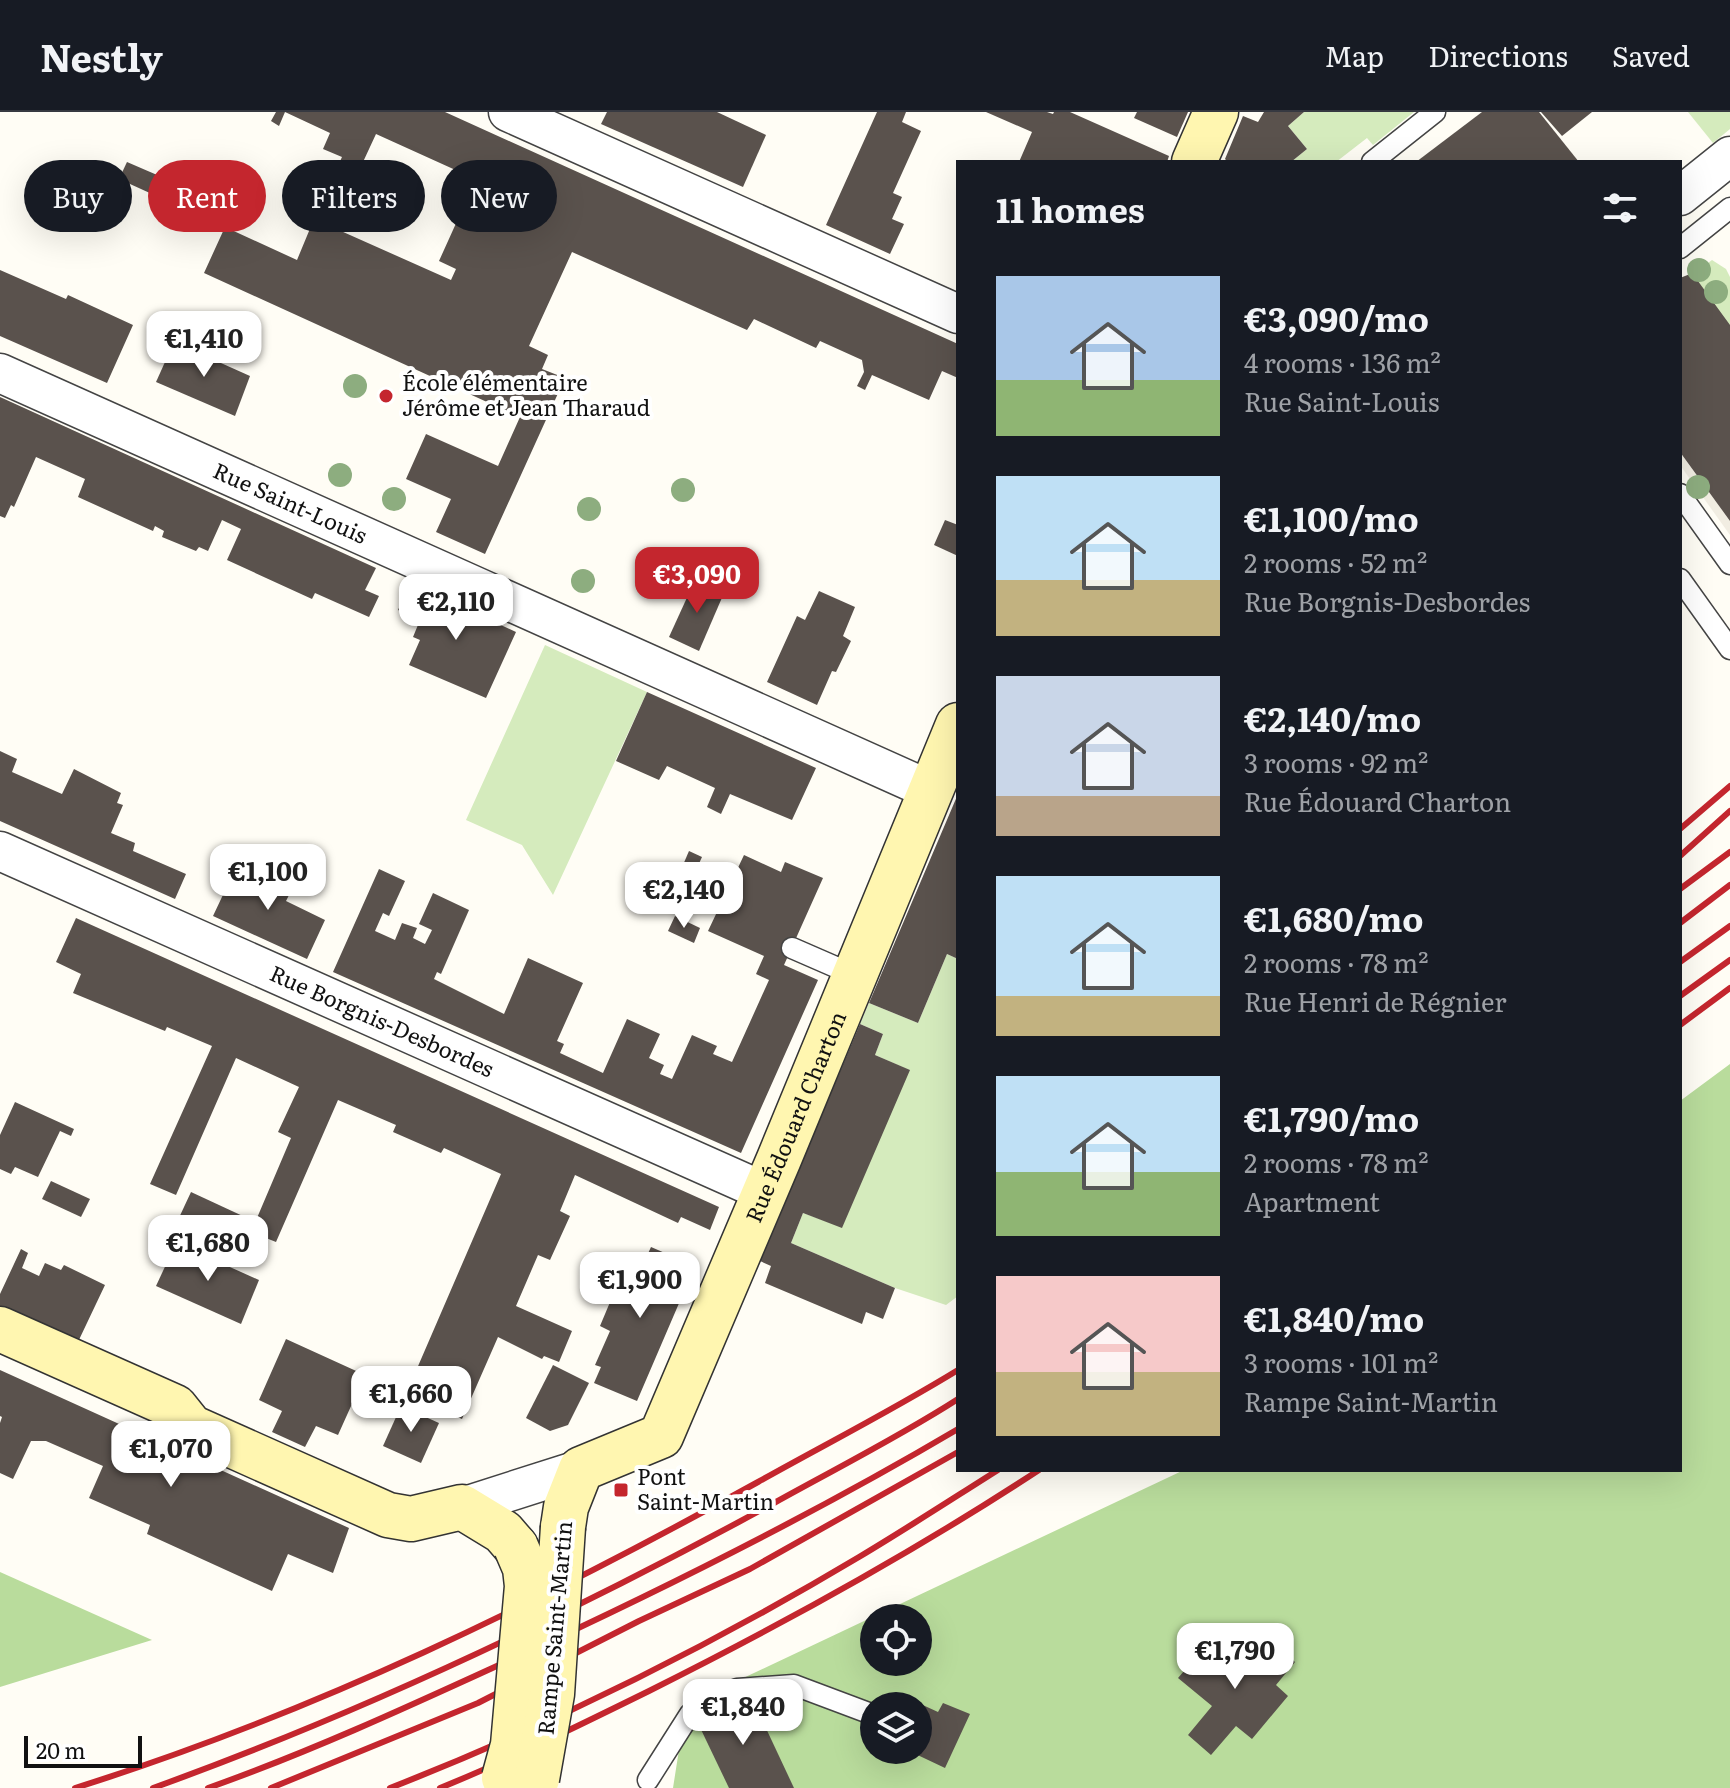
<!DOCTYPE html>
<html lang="en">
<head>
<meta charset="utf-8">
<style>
	:root { --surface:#171b24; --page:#242831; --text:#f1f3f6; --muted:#9ea1a6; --line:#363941; --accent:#c4262e }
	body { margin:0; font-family:Literata,serif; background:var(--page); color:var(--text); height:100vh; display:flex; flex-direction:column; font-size:30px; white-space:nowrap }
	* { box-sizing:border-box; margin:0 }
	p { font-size:26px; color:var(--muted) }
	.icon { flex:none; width:44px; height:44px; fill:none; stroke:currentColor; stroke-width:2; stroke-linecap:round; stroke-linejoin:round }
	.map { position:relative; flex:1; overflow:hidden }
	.sheet { position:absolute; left:956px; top:48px; width:726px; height:1312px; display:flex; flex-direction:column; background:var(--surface); border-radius:0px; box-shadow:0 8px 32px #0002 }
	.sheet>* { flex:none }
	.guide { position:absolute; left:24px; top:48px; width:760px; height:72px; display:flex; gap:16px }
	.fabs { position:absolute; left:860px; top:1492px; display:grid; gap:16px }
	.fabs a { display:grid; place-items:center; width:72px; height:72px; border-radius:50%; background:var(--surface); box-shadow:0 8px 32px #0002; font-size:40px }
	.scale { position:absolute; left:24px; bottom:20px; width:118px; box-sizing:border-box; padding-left:8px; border:4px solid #111; border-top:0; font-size:22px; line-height:28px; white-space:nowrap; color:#111; -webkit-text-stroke:6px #fff; paint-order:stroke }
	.price { position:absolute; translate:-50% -68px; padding:0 18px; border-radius:16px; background:#fff; color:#222; font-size:26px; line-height:52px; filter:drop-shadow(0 2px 4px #0008) }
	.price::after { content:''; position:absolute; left:50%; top:48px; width:24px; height:18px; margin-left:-12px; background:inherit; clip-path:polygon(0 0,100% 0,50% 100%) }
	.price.current { background:var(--accent); color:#fff }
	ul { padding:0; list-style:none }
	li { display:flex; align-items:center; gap:24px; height:200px; padding:0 40px }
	li span { display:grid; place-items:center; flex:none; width:224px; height:160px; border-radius:0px; color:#555 }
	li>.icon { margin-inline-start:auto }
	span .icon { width:96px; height:96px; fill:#fffc; stroke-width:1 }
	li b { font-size:34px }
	h2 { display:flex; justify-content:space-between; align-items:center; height:96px; padding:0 40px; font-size:34px }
	.tag { padding:0 28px; border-radius:36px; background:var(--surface); box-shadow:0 8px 32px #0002; font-size:28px; line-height:72px }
	.tag.current { background:var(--accent); color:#fff }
	header { display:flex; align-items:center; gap:48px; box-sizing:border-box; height:112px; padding:0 40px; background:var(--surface); border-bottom:2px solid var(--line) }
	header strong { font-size:38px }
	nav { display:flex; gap:44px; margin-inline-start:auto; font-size:28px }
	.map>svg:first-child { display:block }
	.green { fill:#d5ebbd }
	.forest { fill:#b9dc9c; fill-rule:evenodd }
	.plaza { fill:#f1ede2 }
	.building { fill:#5a524d }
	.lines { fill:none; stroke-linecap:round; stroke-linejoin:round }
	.lane-casing { stroke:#444; stroke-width:23 }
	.street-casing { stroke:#444; stroke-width:41 }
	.secondary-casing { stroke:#333; stroke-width:47 }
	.lane { stroke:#fff; stroke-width:20 }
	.street { stroke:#fff; stroke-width:38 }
	.secondary { stroke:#fff6b0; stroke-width:44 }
	.rail { stroke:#c4262e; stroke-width:6 }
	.secondary-bridge-casing { stroke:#333; stroke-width:47; stroke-linecap:butt }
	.secondary-bridge { stroke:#fff6b0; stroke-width:44 }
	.tree { fill:#8dad7f }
	.poi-dot { fill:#c4262e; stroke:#fff; stroke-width:3 }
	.labels { text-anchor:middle; stroke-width:8; stroke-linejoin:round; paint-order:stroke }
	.poi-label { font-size:22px; fill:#111; stroke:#fff; text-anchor:start }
	.street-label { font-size:22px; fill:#111; stroke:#fff }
</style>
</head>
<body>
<header>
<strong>Nestly</strong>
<nav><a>Map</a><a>Directions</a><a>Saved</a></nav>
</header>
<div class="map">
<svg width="1730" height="1676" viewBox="0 0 1730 1676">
	<rect width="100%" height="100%" fill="#fffdf5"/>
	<g class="green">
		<polygon points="1304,0 1414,0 1373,33 1367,26 1336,50 1291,50 1307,37 1288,14"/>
		<polygon points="1688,0 1730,0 1730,17 1713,31"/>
		<polygon points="1712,148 1726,157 1730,165 1730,214 1692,163"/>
		<polygon points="545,533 647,580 553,783 522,733 466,708"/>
		<polygon points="947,842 958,847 958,1184 946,1193 895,1176 791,1131 803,1101 842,1115 909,958 875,943 883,922 860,912 869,891 918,911"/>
	</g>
	<g class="forest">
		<path d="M1730 952V1676H673L686 1593 1184 1358H1680V989ZM874 1506H918V1550H874ZM874 1594H918V1638H874Z"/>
		<polygon points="0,1460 152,1528 0,1575"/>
	</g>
	<polygon class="plaza" points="1680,340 1730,409 1730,423 1680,353"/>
	<g class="building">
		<polygon points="276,0 445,0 958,232 958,266 942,259 929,288 872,263 865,278 857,274 864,260 862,248 820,229 816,236 754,207 747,218 572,140 529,234 548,243 542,257 565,266 485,442 436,420 451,387 406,367 426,322 498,354 520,305 204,161 225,115 297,148 314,107 451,168 456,157 439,149 467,87 484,94 493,75 376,22 363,50 355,48 341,79 329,73 342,45 323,37 330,21 285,0 279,14 271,9"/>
		<polygon points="607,0 717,0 766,23 743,75 601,12"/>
		<polygon points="877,0 906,0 902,10 921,19 893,81 902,85 892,107 904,112 890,142 826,113"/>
		<polygon points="986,0 1047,0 1053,2 1054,0 1070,0 1169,44 1167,50 1019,50 1032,20"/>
		<polygon points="1137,0 1188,0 1177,25 1134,6"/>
		<polygon points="1264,0 1304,0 1288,14 1307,37 1291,50 1228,50 1225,47 1243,4 1258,10"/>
		<polygon points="1482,0 1539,0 1579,50 1416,50"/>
		<polygon points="1541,0 1592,0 1562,24"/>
		<polygon points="127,50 171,69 163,87 119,67"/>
		<polygon points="0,158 66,187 68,183 133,213 107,271 0,224"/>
		<polygon points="1690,162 1695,165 1730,213 1730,409 1680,340 1680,306 1682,304 1680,301 1680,166"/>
		<polygon points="174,230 250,264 235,304 156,270"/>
		<polygon points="0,285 376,456 365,478 379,484 369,505 315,481 312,487 227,448 241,417 222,408 208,439 199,435 196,439 162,425 164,419 155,414 153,419 78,385 85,367 36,345 14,395 11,393 5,406 0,404"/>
		<polygon points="945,408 958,413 958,444 934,433"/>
		<polygon points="695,468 724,481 699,539 669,525"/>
		<polygon points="410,471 516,520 486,586 409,553 420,528 413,525 420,508 398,498"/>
		<polygon points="819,479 855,495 843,524 851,529 836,560 832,559 817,593 767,570 797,504 805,508"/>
		<polygon points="647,580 816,656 792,708 730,682 721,702 707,695 715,676 667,654 659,668 616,649"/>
		<polygon points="0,639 17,647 12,660 62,682 74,657 121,681 117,691 123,693 111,721 135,731 133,739 186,762 175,787 0,709"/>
		<polygon points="958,682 958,847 947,842 918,911 869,891"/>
		<polygon points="689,739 702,745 682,789 670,783"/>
		<polygon points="744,743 781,760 785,750 823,766 784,853 818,868 741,1041 333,860 379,757 405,769 389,804 383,801 375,819 395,828 402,811 417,816 413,826 425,832 432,818 419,812 433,781 469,798 441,862 437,860 434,867 504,902 528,846 583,871 557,929 564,932 560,941 603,961 627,907 660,922 649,946 664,953 660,962 672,967 692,923 717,934 713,942 732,950 769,868 756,862 764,844 708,819"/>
		<polygon points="238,751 293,775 286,789 325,808 307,847 213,804"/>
		<polygon points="675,804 700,816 694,831 668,819"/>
		<polygon points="76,806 719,1095 710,1118 681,1105 678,1111 575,1063 560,1099 570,1104 550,1148 538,1143 516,1194 572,1219 559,1250 544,1244 542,1247 498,1225 462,1307 406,1282 501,1062 444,1036 441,1041 393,1020 396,1013 338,988 276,1130 251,1120 291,1026 278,1020 299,975 236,946 176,1083 150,1072 212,934 167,915 165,919 73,881 81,862 56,850"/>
		<polygon points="860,912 883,922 875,943 910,958 842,1116 803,1101 791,1131 895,1176 883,1207 866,1200 862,1212 765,1171 771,1154 760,1149"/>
		<polygon points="15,990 74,1017 71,1024 60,1019 38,1065 15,1055 11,1062 0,1057 0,1023"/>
		<polygon points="51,1069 90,1087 81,1105 42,1087"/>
		<polygon points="191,1080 247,1106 234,1135 177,1110"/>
		<polygon points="176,1131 259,1168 241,1212 156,1174"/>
		<polygon points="651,1135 695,1154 637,1289 594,1271 601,1255 595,1253 610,1219 600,1214 629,1145 644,1150"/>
		<polygon points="21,1137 28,1141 22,1156 39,1164 45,1151 61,1158 64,1153 105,1173 77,1232 0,1197 0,1182"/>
		<polygon points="286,1227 365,1263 338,1323 316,1314 305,1335 272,1320 282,1299 259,1288"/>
		<polygon points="553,1253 589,1271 568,1313 550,1319 526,1306"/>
		<polygon points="0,1258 349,1416 333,1461 288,1442 272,1479 147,1422 150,1413 89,1386 103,1354 46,1329 31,1329 13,1367 0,1361 0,1311 2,1305 0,1304"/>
		<polygon points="401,1294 439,1311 421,1351 383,1334"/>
		<polygon points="1214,1524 1251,1553 1271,1529 1295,1550 1276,1573 1288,1584 1252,1627 1236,1614 1211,1643 1188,1623 1212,1594 1178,1566"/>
		<polygon points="733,1585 756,1595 794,1676 729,1676 695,1605"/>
		<polygon points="914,1589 938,1600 943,1591 970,1602 945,1656 907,1638 918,1638 918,1594 911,1594"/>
	</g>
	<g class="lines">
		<g class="lane-casing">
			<g id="lane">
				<polyline points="1372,50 1435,0"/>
				<polyline points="1680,136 1730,96"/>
				<polyline points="1680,382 1730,452"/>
				<polyline points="1680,467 1730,537"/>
				<polyline points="792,836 854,863"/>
				<polyline points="648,1668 690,1602 737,1577 794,1573 874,1603"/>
			</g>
		</g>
		<g class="street-casing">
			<g id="street">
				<polyline points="508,0 958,202"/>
				<polyline points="1680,84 1730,44"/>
				<path id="s1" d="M0 261 930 678"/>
				<path id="s2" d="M0 739 765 1080"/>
				<polyline points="462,1395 581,1357"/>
			</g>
		</g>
		<g class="secondary-casing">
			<g id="secondary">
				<polyline points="1194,50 1216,0"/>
				<polyline points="0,1217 175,1295 191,1315 388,1403 411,1407 462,1395 503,1420 516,1435"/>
				<path id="s3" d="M563 1415 566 1395 581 1357 661 1324 779 1047 958 613"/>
			</g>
		</g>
		<use href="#lane" class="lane"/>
		<use href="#street" class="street"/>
		<use href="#secondary" class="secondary"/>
		<g class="rail">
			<polyline points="1680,717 1730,674"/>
			<polyline points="1680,744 1730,699"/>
			<polyline points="1680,777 1730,740"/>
			<polyline points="1680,811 1730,773"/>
			<polyline points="1680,850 1730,814"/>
			<polyline points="1680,884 1730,848"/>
			<polyline points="1680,913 1730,876"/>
			<path d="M75 1676C314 1601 539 1491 758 1370 824 1333 893 1298 958 1258"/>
			<path d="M153 1676C367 1599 574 1500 774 1391 835 1357 899 1325 958 1287"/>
			<path d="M208 1676C307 1641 403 1597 499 1553 656 1481 809 1405 958 1317"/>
			<polyline points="271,1676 478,1591 639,1509 750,1457 958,1340"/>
			<path d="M390 1676C551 1613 710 1534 859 1445 906 1417 952 1387 998 1358"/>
			<path d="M440 1676C511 1647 580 1613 649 1579 783 1512 914 1440 1039 1358"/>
		</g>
		<g class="secondary-bridge-casing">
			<g id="secondary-bridge">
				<polyline points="504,1666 513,1633 527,1474 525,1456 516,1435"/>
				<polyline points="537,1667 552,1582 563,1415"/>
			</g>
		</g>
		<use href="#secondary-bridge" class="secondary-bridge"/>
	</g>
	<g class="tree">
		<circle cx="1699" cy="158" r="12"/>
		<circle cx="1716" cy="180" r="12"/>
		<circle cx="355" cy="274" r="12"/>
		<circle cx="340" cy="363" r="12"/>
		<circle cx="1698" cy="375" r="12"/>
		<circle cx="683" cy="378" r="12"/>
		<circle cx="394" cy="387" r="12"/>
		<circle cx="589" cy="397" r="12"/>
		<circle cx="583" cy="469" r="12"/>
	</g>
	<g class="poi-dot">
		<circle cx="386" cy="284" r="8"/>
		<rect x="613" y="1370" width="16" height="16" rx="4"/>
	</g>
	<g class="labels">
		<g class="poi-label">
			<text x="402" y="279">École élémentaire<tspan x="402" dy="25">Jérôme et Jean Tharaud</tspan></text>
			<text x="637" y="1373">Pont<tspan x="637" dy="25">Saint-Martin</tspan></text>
		</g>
		<g class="street-label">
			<text dy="8" stroke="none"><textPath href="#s1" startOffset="318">Rue Saint-Louis</textPath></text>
			<text dy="8" stroke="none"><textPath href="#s2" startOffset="418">Rue Borgnis-Desbordes</textPath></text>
			<text dy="8" stroke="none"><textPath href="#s3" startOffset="494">Rue Édouard Charton</textPath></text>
			<text transform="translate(555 1516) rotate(-85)" y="8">Rampe Saint-Martin</text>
		</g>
	</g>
</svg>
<div class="fabs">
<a><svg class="icon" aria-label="locate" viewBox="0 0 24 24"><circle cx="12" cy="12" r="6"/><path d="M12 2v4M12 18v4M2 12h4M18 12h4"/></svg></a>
<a><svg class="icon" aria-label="layers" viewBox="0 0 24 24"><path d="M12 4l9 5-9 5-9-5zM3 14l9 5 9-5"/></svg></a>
</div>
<div class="scale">20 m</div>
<b class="price" style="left:204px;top:267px">€1,410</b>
<b class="price current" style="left:697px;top:503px">€3,090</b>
<b class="price" style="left:456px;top:530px">€2,110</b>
<b class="price" style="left:268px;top:800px">€1,100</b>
<b class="price" style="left:684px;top:818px">€2,140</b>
<b class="price" style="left:208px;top:1171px">€1,680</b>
<b class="price" style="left:640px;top:1208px">€1,900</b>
<b class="price" style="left:411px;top:1322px">€1,660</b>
<b class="price" style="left:171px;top:1377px">€1,070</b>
<b class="price" style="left:1235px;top:1579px">€1,790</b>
<b class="price" style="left:743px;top:1635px">€1,840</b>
<div class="guide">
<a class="tag">Buy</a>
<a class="tag current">Rent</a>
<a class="tag">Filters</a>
<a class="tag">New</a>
</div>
<section class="sheet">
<h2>11 homes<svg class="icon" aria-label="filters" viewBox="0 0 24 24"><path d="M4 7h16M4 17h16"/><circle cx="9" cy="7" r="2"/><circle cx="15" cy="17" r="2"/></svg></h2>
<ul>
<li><span style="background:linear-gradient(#a9c7e8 65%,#8fb573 0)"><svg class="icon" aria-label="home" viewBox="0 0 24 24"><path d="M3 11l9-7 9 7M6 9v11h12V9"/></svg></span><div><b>€3,090/mo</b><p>4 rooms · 136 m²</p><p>Rue Saint-Louis</p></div></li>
<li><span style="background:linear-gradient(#bfe0f5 65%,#c2b280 0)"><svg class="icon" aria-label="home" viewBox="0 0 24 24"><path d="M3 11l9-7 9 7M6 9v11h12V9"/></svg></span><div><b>€1,100/mo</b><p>2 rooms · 52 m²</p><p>Rue Borgnis-Desbordes</p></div></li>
<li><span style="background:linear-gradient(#c9d6e8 75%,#b9a48a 0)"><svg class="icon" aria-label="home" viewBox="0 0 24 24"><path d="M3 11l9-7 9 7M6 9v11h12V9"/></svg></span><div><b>€2,140/mo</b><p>3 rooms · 92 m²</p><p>Rue Édouard Charton</p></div></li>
<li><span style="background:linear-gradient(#bfe0f5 75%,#c2b280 0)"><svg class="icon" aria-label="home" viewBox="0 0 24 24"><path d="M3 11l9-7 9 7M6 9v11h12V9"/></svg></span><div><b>€1,680/mo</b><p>2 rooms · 78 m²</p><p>Rue Henri de Régnier</p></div></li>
<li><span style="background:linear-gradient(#bfe0f5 60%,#8fb573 0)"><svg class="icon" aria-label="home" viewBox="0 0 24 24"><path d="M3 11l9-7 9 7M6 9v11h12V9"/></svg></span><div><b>€1,790/mo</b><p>2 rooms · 78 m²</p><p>Apartment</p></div></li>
<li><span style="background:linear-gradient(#f6c9c9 60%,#c2b280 0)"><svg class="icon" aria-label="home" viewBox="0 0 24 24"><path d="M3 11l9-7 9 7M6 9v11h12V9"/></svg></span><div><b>€1,840/mo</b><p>3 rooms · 101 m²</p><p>Rampe Saint-Martin</p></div></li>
</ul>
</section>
</div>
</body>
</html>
